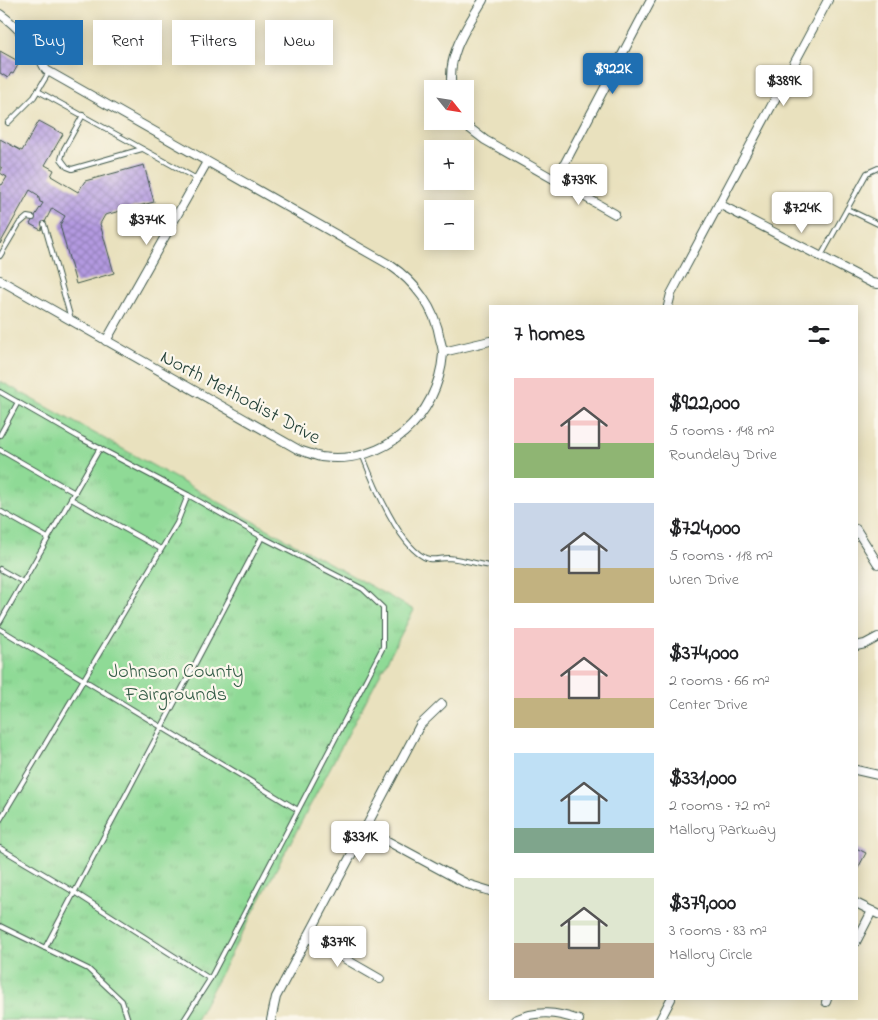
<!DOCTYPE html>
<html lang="en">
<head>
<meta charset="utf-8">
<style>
	:root { --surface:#fff; --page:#f2f2f2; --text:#202124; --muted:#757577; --accent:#1f6fb2 }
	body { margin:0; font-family:"Indie Flower",sans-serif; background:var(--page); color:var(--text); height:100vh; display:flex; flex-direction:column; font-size:19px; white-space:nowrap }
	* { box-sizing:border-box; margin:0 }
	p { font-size:16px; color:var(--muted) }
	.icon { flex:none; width:28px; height:28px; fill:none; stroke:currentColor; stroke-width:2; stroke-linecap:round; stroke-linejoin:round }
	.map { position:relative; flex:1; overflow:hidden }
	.details { position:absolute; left:489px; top:305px; width:369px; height:695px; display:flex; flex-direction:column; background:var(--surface); border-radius:0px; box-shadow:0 2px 12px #0003 }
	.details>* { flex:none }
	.guide { position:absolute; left:15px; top:20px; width:399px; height:45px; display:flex; gap:10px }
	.needle { width:32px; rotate:120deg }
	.fabs { position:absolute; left:424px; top:80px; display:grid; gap:10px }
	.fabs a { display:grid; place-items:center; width:50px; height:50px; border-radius:0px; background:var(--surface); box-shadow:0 2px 12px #0003; font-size:25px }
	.price { position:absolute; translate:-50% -42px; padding:0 11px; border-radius:5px; background:#fff; color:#222; font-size:16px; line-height:32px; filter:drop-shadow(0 1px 2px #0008) }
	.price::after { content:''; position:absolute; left:50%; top:30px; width:15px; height:11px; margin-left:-8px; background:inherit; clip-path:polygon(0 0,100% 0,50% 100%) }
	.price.active { background:var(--accent); color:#fff }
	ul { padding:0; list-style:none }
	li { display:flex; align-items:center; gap:15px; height:125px; padding:0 25px }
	li span { display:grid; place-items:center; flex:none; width:140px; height:100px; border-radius:0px; color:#555 }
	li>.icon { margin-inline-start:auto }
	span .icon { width:60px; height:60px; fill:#fffc; stroke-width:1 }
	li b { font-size:21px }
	h2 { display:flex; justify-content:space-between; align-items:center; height:60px; padding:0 25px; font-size:21px }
	.chip { padding:0 18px; border-radius:0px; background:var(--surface); box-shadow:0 2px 12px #0003; font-size:18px; line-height:45px }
	.chip.active { background:var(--accent); color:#fff }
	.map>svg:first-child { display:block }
	.park { fill:url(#park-tufts); stroke:#578c65 }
	.building { fill:url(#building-cross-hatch) }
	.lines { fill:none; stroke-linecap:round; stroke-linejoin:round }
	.lane-casing { stroke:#3d5649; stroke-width:6 }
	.street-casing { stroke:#3d5649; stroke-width:10 }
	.lane { stroke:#fff; stroke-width:4 }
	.street { stroke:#fff; stroke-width:8 }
	.labels { text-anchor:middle; stroke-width:4.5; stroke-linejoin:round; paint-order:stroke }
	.street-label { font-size:20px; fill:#1f3d34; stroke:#fbf7ec }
	.park-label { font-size:20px; fill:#355c48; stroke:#fbf7ec }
</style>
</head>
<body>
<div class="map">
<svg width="878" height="1020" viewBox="0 0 878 1020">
	<defs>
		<pattern id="park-tufts" width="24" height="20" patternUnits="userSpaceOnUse" patternTransform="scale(1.25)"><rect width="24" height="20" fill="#8fda96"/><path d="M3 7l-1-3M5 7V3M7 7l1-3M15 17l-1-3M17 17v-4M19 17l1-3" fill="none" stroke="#7bbc82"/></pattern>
		<pattern id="building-cross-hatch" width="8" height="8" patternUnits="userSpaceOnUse" patternTransform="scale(1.25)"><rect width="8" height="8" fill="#b49ae1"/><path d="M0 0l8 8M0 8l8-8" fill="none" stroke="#927fb7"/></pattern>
	</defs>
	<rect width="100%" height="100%" fill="#fbf7ec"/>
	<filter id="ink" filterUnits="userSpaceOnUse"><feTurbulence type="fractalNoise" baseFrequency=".02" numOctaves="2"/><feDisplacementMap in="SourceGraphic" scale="10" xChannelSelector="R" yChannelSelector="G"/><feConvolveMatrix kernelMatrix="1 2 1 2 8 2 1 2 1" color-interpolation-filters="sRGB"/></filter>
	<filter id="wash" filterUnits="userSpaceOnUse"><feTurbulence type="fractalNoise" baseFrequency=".0096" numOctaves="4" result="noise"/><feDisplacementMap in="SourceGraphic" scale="20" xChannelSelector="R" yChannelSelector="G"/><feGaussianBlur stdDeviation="1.12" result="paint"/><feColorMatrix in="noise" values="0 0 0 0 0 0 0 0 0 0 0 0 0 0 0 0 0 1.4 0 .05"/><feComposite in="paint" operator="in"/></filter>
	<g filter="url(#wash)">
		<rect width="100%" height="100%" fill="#e9e1be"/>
		<polygon class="park" points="0,381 414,610 196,1020 0,1020"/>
		<g id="blocks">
			<g class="building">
				<polygon points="0,51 18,61 16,64 18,65 13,74 11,73 8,78 0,73"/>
				<polygon points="39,121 63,134 45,165 54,170 51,176 78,192 85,181 144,165 154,202 105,215 100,224 114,273 76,284 60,225 65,216 52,208 41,230 30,224 43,203 40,202 38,195 30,190 0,244 0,184 2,185 7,177 0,173 2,168 0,167 0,139 22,151"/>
				<polygon points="856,848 866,853 856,872"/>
			</g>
		</g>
	</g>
	<g filter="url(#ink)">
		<use href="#blocks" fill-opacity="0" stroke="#3d5649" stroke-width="1"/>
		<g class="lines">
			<g class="lane-casing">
				<g id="lane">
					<polyline points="38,91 197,179"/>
					<polyline points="83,115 64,149 61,159 67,167 72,169 142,149"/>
					<polyline points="8,123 34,97 49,72"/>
					<polyline points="847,209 878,224"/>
					<polyline points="44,224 71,319"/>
					<polyline points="0,256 19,224 27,217 33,218"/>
					<polyline points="821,256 867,173 878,168"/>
					<polyline points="0,392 82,439 188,495 262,537 363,589 383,608 383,647 210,979 184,1020"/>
					<polyline points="0,435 18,402"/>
					<polyline points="0,450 75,493"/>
					<path d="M362 454C372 480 401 552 429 559 435 560 442 558 448 558 463 559 476 564 490 566"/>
					<polyline points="71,499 161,549"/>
					<polyline points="0,511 48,538"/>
					<polyline points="0,569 23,582"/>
					<polyline points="0,622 100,448"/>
					<polyline points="0,629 298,810"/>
					<polyline points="0,820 177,523 188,495"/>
					<polyline points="0,848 74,892 210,979"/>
					<polyline points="0,926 88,969 122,1001 128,1020"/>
					<polyline points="45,948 262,537"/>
				</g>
			</g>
			<g class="street-casing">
				<g id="street">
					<path d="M0 14C20 28 35 48 46 70L390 265C415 282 435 308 440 339 441 343 443 349 443 354 438 417 385 466 321 457 313 455 306 452 299 450L0 280"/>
					<path d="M452 89C446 55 467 27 483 0"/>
					<polyline points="464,121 468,127 485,140 615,214"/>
					<polyline points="556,180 651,0"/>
					<polyline points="719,204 872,283 878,284"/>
					<polyline points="668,306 671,294 828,0"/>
					<polyline points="106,341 207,162"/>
					<polyline points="443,352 490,341"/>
					<polyline points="856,529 878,564"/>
					<polyline points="856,646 865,644 878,637"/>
					<polyline points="856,770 878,775"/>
					<polyline points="365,829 467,884 490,891"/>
					<polyline points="856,903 878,914"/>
					<polyline points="307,937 380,979"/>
					<polyline points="856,942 872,911"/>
					<polyline points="826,1002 827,999"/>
					<polyline points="271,1020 276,997 420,725 442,704"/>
					<path d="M515 1020C537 1010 556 1012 579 1020"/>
					<polyline points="660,1020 671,999"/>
				</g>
			</g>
			<use href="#lane" class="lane"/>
			<use href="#street" class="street"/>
		</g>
	</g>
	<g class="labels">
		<g class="street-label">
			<text transform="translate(241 396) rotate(28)" y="7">North Methodist Drive</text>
		</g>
		<g class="park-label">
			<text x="176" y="677">Johnson County<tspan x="176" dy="23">Fairgrounds</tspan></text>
		</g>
	</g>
</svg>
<div class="fabs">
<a><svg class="needle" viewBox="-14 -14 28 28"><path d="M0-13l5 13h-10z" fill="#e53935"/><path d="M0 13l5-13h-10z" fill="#757577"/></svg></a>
<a>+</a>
<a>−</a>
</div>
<b class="price active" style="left:613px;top:95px">$922K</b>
<b class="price" style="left:784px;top:107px">$389K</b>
<b class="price" style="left:579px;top:206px">$739K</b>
<b class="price" style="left:802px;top:234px">$724K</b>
<b class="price" style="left:147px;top:246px">$374K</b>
<b class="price" style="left:360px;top:863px">$331K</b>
<b class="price" style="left:338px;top:968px">$379K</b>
<div class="guide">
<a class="chip active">Buy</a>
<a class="chip">Rent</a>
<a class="chip">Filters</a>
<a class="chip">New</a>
</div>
<section class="details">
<h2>7 homes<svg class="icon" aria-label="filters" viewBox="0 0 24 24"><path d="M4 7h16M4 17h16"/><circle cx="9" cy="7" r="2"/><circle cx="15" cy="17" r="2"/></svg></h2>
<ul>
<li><span style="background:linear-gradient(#f6c9c9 65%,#8fb573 0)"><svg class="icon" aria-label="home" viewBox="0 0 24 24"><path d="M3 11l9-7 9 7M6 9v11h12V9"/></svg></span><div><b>$922,000</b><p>5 rooms · 148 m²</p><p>Roundelay Drive</p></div></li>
<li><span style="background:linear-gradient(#c9d6e8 65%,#c2b280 0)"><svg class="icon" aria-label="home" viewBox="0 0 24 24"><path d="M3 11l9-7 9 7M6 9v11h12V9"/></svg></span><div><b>$724,000</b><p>5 rooms · 118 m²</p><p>Wren Drive</p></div></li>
<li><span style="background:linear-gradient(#f6c9c9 70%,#c2b280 0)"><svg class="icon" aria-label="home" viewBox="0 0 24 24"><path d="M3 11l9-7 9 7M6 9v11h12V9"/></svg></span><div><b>$374,000</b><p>2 rooms · 66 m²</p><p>Center Drive</p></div></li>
<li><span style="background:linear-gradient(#bfe0f5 75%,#7fa58c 0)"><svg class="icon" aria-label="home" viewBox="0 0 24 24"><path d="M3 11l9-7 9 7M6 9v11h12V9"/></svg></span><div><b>$331,000</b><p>2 rooms · 72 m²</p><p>Mallory Parkway</p></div></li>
<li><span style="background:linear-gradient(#dfe7d0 65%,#b9a48a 0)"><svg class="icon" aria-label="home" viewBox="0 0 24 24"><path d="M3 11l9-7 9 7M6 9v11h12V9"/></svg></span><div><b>$379,000</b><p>3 rooms · 83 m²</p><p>Mallory Circle</p></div></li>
</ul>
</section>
</div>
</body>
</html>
